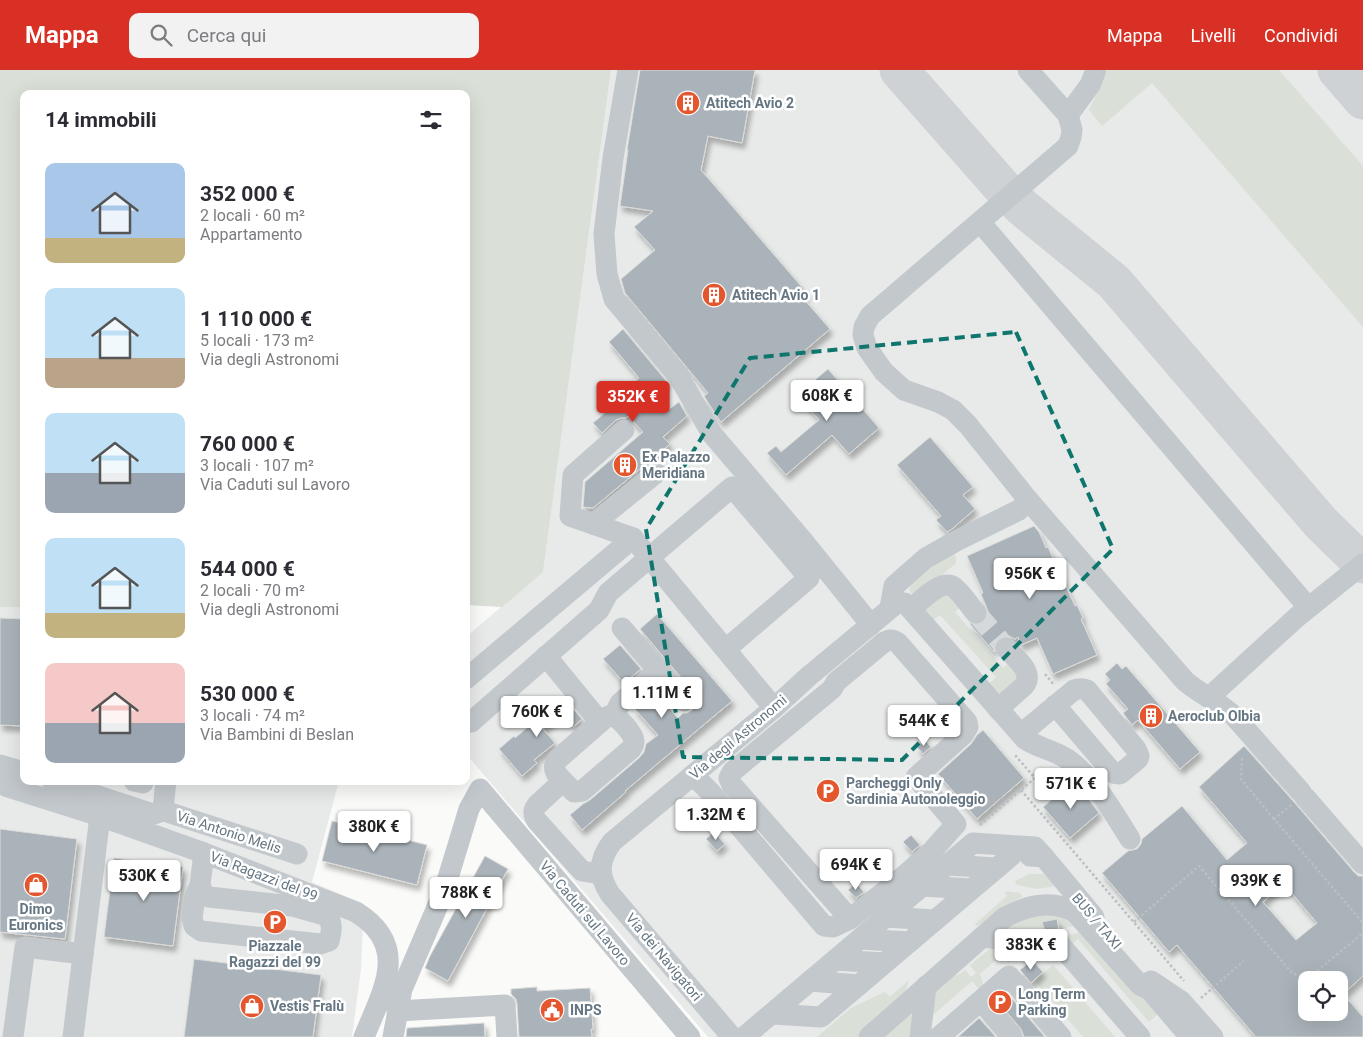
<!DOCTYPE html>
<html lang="it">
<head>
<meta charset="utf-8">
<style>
	:root { --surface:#fff; --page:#f2f2f3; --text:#2b2b33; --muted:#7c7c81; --accent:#d93025 }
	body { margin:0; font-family:Roboto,sans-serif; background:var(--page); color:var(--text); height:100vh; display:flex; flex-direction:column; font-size:19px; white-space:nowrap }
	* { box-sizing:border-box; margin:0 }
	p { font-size:16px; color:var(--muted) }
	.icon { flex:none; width:28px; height:28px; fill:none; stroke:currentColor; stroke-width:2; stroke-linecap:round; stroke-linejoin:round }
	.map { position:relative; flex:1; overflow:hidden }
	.sheet { position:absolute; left:20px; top:20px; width:450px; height:695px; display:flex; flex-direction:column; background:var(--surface); border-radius:10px; box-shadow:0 5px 20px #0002 }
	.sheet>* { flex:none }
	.buttons { position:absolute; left:1298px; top:901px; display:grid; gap:10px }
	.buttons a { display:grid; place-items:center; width:50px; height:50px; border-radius:10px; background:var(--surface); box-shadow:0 5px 20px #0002; font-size:25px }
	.price { position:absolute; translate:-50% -42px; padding:0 11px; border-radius:5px; background:#fff; color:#222; font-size:16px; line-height:32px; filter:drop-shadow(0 1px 2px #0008) }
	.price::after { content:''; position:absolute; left:50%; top:30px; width:15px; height:11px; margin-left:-8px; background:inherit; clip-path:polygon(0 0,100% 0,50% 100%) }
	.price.on { background:var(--accent); color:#fff }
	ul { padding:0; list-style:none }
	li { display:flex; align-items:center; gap:15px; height:125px; padding:0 25px }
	li span { display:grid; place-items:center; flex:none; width:140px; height:100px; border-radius:10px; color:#555 }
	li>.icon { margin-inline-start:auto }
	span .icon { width:60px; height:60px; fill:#fffc; stroke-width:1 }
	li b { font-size:21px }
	h2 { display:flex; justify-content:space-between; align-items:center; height:60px; padding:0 25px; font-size:21px }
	header { display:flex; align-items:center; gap:30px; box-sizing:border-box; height:70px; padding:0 25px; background:var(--accent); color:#fff }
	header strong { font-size:24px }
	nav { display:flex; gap:28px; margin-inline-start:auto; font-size:18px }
	.search { width:350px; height:45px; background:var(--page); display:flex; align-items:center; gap:12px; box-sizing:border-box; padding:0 18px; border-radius:10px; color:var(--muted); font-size:19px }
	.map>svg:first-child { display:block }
	.built { fill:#e8e9e9; fill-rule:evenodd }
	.green { fill:#dadfd7 }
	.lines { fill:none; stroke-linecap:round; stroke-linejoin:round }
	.taxiway { stroke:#ced2d4; stroke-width:39 }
	.building { fill:#aab3b9; stroke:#dcdcda; fill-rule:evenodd; filter:url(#shadow) }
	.minor-tunnel { stroke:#d5d9db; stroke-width:21; stroke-dasharray:21 11; stroke-linecap:butt }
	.path { stroke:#bbbfc2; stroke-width:2.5; stroke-dasharray:2.5 2.5; stroke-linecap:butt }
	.minor { stroke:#c3c8cc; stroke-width:21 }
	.marked { fill:none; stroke:#0f766e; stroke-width:4; stroke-dasharray:10 6; stroke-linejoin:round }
	.labels { text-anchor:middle; stroke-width:5; stroke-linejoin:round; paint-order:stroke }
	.poi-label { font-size:14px; font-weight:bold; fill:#657683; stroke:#fff; text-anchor:start }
	.street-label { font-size:14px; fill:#657683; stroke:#fff }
</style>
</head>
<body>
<header>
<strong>Mappa</strong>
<div class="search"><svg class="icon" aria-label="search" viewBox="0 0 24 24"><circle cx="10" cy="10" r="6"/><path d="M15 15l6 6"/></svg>Cerca qui</div>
<nav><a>Mappa</a><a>Livelli</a><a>Condividi</a></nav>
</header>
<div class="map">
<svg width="1363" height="967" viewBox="0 0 1363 967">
	<defs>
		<filter id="shadow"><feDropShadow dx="3" dy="5.5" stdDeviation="2.5" flood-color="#0004"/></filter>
	</defs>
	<rect width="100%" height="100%" fill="#fafaf8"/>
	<g class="built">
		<path d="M611 0H1363V967H708L466 684V567L543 501ZM1306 910H1339V942H1306Z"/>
		<polygon points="0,537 24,537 24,711 339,711 312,812 364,834 361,899 352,967 0,967"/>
	</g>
	<g class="green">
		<polygon points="0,0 611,0 543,502 502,537 466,535 466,24 24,24 24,537 0,537"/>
		<polygon points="1108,0 1279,0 1363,96 1363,257 1152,13 1102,56 1089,40"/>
		<path d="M948 484H954L956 487V493L919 524H912C909 521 909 519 911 515Z"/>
		<polygon points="944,522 962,535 955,542 1003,598 1011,591 1021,606 1001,626 988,615 996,607 940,545 932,551 926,544 925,539"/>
		<polygon points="1029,804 1050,804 1055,816 1037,819 1017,815 1015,811"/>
		<polygon points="1006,821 1020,823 1022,827 1015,831 996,847 976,856 975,854 1007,826 1005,823"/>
		<polygon points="1049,840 1079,855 1059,859 1057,849 1043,852 1045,862 1043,865 1008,861 1005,857"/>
		<polygon points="1087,860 1160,942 1149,952 1078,869 1070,876 1063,867"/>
		<polygon points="991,878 1027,878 1008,893 1004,883 980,904 984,917 980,920 972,911 933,945 933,920 949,905 958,905 965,900 971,907 976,903 970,895"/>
		<polygon points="1053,895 1115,967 1083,967 1035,911"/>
		<polygon points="909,910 904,926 858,967 817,967 851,938 885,922 890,927"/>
		<polygon points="917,938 913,967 877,967"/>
	</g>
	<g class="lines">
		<g class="taxiway">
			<polyline points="899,0 1002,117 1022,137 1114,212 1321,453 1363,494"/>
			<polyline points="1337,0 1363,30"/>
		</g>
	</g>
	<g class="building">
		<polygon points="640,0 755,0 742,73 708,66 701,100 807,223 802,227 830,259 721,352 716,345 704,326 708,323 625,223 621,209 655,180 634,157 653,141 620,136 628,80 627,80"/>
		<polygon points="623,259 667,312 651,326 664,343 679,332 687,346 663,367 670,374 593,438 583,437 585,412 643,362 628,346 626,348 621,348 616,350 602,363 593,353 607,341 604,338 639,308 609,272"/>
		<polygon points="828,299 879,358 849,384 832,365 786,405 767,383 776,376 781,382 819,350 797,325"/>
		<polygon points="930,367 973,417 963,425 975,439 952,459 947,462 936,450 941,446 897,395"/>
		<polygon points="1034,456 1039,462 1046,478 1048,477 1075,536 1077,535 1083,548 1081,549 1097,585 1053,604 1037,568 1021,575 1018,567 1015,569 1009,566 1002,566 998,569 994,574 994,582 969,553 978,555 984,553 988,548 988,541 981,524 983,523 967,486"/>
		<polygon points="657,544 732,631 625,721 626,722 582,760 570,745 583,734 590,730 639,688 644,682 646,674 658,665 634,638 654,621 678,648 683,643 687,643 692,640 697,631 694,623 640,559"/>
		<polygon points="0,548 24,549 24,656 0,655"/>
		<polygon points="620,575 641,599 624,613 603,589"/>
		<polygon points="1117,593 1122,599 1126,596 1200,682 1180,699 1138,650 1132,655 1123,643 1128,639 1106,614 1110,610 1105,604"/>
		<polygon points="563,627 582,649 573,657 561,643 543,659 555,673 534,690 537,693 522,706 499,679 514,666 515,668"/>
		<polygon points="983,660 1024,708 977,749 938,704 971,674 977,665"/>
		<polygon points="925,670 931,677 923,684 917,677"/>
		<path d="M1244 676 1294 732 1354 802 1358 806H1363V906L1343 924 1363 947V967H1256L1177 875 1169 882 1102 803 1128 781 1137 779 1141 774 1142 769 1182 736 1227 790 1247 773 1199 717ZM1284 814 1317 853 1296 870 1263 832ZM1306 910H1339V942H1306Z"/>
		<polygon points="1078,715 1099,743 1070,768 1043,737 1065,718 1069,723"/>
		<polygon points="332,751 427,775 417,815 322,791"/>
		<polygon points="0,759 77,769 65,869 0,862"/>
		<polygon points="714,762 725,774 717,781 706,769"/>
		<polygon points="911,765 920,775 912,782 903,772"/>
		<polygon points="485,786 508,799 448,911 425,898 430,886"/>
		<polygon points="114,788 183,797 173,876 104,867"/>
		<polygon points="856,813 864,822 856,828 848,820"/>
		<polygon points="1057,849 1059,859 1045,861 1042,852"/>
		<polygon points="194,889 321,905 313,967 184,967"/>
		<polygon points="1032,890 1043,902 1031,913 1020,900"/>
		<polygon points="537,917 537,921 590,918 593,959 591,959 592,967 519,967 517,934 516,929 511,924 511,919"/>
		<polygon points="1008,924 1045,967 1024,967 1021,959 998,932"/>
		<polygon points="979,948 996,967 958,967"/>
		<polygon points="484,953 485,967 406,967 407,958"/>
	</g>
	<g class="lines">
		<polyline class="minor-tunnel" points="976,543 1006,578"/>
		<g class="path">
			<polyline points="1045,604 1054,615"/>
			<polyline points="1242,688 1241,709 1274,749"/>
			<polyline points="1021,720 1184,911"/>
			<polyline points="1001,727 1006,732"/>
			<polyline points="1291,735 1274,749 1363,853"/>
			<polyline points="980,755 1035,708 1014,684"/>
			<polyline points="1134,852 1199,796 1293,904 1311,906 1363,863"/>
			<polyline points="1201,928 1244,891"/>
		</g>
		<g class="minor">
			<polyline points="628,0 613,88 604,164 607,204 614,229 679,307 712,364 804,472 871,555"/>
			<path d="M1028 0 1068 45 1072 60 1071 67 1068 76 870 246 864 257 863 265 867 278 884 302 904 320 938 332 953 340 968 355 1029 431 1185 611C1200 624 1219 632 1234 646L1301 722"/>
			<polyline points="1068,45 1090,15 1096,0"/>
			<polyline points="980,152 1308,537"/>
			<polyline points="624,360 573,405 570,446 593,454 656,403"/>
			<polyline points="593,454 633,468 774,638"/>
			<polyline points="890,538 894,516 926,488 956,471 1019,440 1029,431"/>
			<path d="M911 539C921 531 942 507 955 518 963 525 969 535 976 543"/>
			<polyline points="622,558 684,631"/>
			<polyline points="546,586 600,652"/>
			<polyline points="466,609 633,468"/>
			<polyline points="1210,628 1217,620 1297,547 1363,494"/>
			<path d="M998 639 1024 616C1035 602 1015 588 1006 578"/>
			<polyline points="614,646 620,633 658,601"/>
			<polyline points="466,653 471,652 599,540 608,523 732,417 809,508 726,579"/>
			<path d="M1021 664 1074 620C1079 618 1082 618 1087 620L1136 679 1139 686 1138 689 1120 704 1113 703 1055 635"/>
			<polyline points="0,695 24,702"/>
			<path d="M693 705 711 723 824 856 833 857 850 849 905 805 933 780 956 754 916 707 963 665 968 657 967 652 898 573C893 569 889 569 883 573L836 612 832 619 733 701 729 708 732 715 850 849"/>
			<polyline points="52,711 153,744 157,743 163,739 166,711"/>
			<polyline points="134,711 143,713 143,711"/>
			<path d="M563 711 574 722 582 721 631 679C633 676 634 675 634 671 633 663 619 647 611 645L605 648 557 690C551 699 557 705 563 711L537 735C533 740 533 745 537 751L582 801 601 804"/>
			<path d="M0 713 8 717 100 746 204 783 356 842C411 876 383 920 364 967"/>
			<polyline points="1305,727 1363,794"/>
			<polyline points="161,740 297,784"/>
			<polyline points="1030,786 1044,787 1094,847"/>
			<polyline points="947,795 997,798"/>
			<path d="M200 815 203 823 209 827 292 836 324 845C334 850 332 861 329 871L320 874 201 861 194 856 192 848 195 826 200 815 204 783"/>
			<polyline points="922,816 971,819"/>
			<polyline points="885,847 935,850"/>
			<polyline points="982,867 1054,875 1062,877 1140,967"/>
			<polyline points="860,869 909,872"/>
			<polyline points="835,890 884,893"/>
			<polyline points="810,911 859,915"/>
			<polyline points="1151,911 1181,931 1213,967"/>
			<polyline points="981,931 1012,967"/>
			<polyline points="397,941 505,935 507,967"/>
			<polyline points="772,944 821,947 1012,785"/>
			<polyline points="13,967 25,877 83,884"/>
			<polyline points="73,967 100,746"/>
			<polyline points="393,967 402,919 444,821 469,739 480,719 690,967"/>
			<path d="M732 967 610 824C598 805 598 791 612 772L774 638 809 606 897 533H905L907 535 1025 669C1038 678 1054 680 1067 689 1094 707 1113 742 1130 769"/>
			<polyline points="744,967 973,773 1035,777 1044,787"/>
			<path d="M869 967 1004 848C1027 835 1051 829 1075 842L1140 915 1150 920 1190 967"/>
			<polyline points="920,967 926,916"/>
			<polyline points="939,967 1009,906 1061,967"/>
		</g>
	</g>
	<path class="marked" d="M1016 262 1113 479 902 690 683 687 646 459 750 288Z"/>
	<defs>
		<g id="building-disc" transform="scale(1.25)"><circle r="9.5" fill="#e4572e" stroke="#fff"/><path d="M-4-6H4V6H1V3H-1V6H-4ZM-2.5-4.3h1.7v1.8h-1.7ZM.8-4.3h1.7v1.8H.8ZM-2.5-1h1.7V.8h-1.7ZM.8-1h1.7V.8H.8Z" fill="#fff"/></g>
		<g id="parking-disc" transform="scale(1.25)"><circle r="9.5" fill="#e4572e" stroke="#fff"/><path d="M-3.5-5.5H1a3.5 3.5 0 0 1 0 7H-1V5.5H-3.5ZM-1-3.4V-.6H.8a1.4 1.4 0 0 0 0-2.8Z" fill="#fff"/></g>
		<g id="shop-disc" transform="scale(1.25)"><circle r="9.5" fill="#e4572e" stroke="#fff"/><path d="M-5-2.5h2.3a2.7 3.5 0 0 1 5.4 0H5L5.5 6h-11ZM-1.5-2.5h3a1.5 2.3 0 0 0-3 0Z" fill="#fff"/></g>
		<g id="civic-disc" transform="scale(1.25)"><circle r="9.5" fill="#e4572e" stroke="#fff"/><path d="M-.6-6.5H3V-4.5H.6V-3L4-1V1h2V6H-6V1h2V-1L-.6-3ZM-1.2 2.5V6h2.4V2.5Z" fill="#fff"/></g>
	</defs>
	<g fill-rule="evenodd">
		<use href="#building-disc" x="688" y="33"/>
		<use href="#building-disc" x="714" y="225"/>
		<use href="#building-disc" x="625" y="395"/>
		<use href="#building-disc" x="1151" y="646"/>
		<use href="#parking-disc" x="828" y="721"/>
		<use href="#shop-disc" x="36" y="815"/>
		<use href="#parking-disc" x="275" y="852"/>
		<use href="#parking-disc" x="1000" y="932"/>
		<use href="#shop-disc" x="252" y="936"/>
		<use href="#civic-disc" x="552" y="940"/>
	</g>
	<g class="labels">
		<g class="poi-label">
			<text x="706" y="38">Atitech Avio 2</text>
			<text x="732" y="230">Atitech Avio 1</text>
			<text x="642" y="392">Ex Palazzo<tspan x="642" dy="16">Meridiana</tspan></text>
			<text x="1168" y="651">Aeroclub Olbia</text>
			<text x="846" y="718">Parcheggi Only<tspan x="846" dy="16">Sardinia Autonoleggio</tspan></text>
			<text x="36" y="844" text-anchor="middle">Dimo<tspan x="36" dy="16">Euronics</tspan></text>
			<text x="275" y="881" text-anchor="middle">Piazzale<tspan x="275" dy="16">Ragazzi del 99</tspan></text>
			<text x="1018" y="929">Long Term<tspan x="1018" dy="16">Parking</tspan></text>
			<text x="270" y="941">Vestis Fralù</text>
			<text x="570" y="945">INPS</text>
		</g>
		<g class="street-label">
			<text transform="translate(738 667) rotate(-40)" y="5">Via degli Astronomi</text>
			<text transform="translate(229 762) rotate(18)" y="5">Via Antonio Melis</text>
			<text transform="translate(264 806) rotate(21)" y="5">Via Ragazzi del 99</text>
			<text transform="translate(585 843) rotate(50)" y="5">Via Caduti sul Lavoro</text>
			<text transform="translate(1097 851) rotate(50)" y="5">BUS / TAXI</text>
			<text transform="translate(664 887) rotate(50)" y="5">Via dei Navigatori</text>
		</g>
	</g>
</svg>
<div class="buttons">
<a><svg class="icon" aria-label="locate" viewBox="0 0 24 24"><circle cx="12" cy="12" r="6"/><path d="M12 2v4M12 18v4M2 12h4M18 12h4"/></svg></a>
</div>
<b class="price" style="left:827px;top:352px">608K €</b>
<b class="price on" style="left:633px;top:353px">352K €</b>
<b class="price" style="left:1030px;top:530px">956K €</b>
<b class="price" style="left:662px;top:649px">1.11M €</b>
<b class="price" style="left:537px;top:668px">760K €</b>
<b class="price" style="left:924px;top:677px">544K €</b>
<b class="price" style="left:1071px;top:740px">571K €</b>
<b class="price" style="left:716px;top:771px">1.32M €</b>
<b class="price" style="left:374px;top:783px">380K €</b>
<b class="price" style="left:856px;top:821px">694K €</b>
<b class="price" style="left:144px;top:832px">530K €</b>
<b class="price" style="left:1256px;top:837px">939K €</b>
<b class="price" style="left:466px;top:849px">788K €</b>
<b class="price" style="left:1031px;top:901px">383K €</b>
<section class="sheet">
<h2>14 immobili<svg class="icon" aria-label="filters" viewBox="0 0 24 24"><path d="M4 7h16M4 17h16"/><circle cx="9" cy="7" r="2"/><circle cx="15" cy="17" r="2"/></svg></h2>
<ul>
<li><span style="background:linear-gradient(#a9c7e8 75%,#c2b280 0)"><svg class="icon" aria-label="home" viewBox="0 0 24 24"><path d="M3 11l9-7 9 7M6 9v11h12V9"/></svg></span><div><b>352 000 €</b><p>2 locali · 60 m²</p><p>Appartamento</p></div></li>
<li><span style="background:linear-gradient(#bfe0f5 70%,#b9a48a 0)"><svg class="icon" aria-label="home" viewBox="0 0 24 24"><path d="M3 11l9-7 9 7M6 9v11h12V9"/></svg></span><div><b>1 110 000 €</b><p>5 locali · 173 m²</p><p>Via degli Astronomi</p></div></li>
<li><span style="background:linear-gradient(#bfe0f5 60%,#9aa5b1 0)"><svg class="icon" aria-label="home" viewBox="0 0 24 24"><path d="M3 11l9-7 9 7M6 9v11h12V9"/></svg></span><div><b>760 000 €</b><p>3 locali · 107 m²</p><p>Via Caduti sul Lavoro</p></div></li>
<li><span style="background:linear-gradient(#bfe0f5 75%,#c2b280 0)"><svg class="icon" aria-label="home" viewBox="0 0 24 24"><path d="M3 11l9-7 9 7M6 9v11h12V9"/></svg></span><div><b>544 000 €</b><p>2 locali · 70 m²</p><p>Via degli Astronomi</p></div></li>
<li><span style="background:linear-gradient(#f6c9c9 60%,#9aa5b1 0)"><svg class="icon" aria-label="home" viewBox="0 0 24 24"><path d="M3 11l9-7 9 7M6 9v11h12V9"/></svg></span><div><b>530 000 €</b><p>3 locali · 74 m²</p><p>Via Bambini di Beslan</p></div></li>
</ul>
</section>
</div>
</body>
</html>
